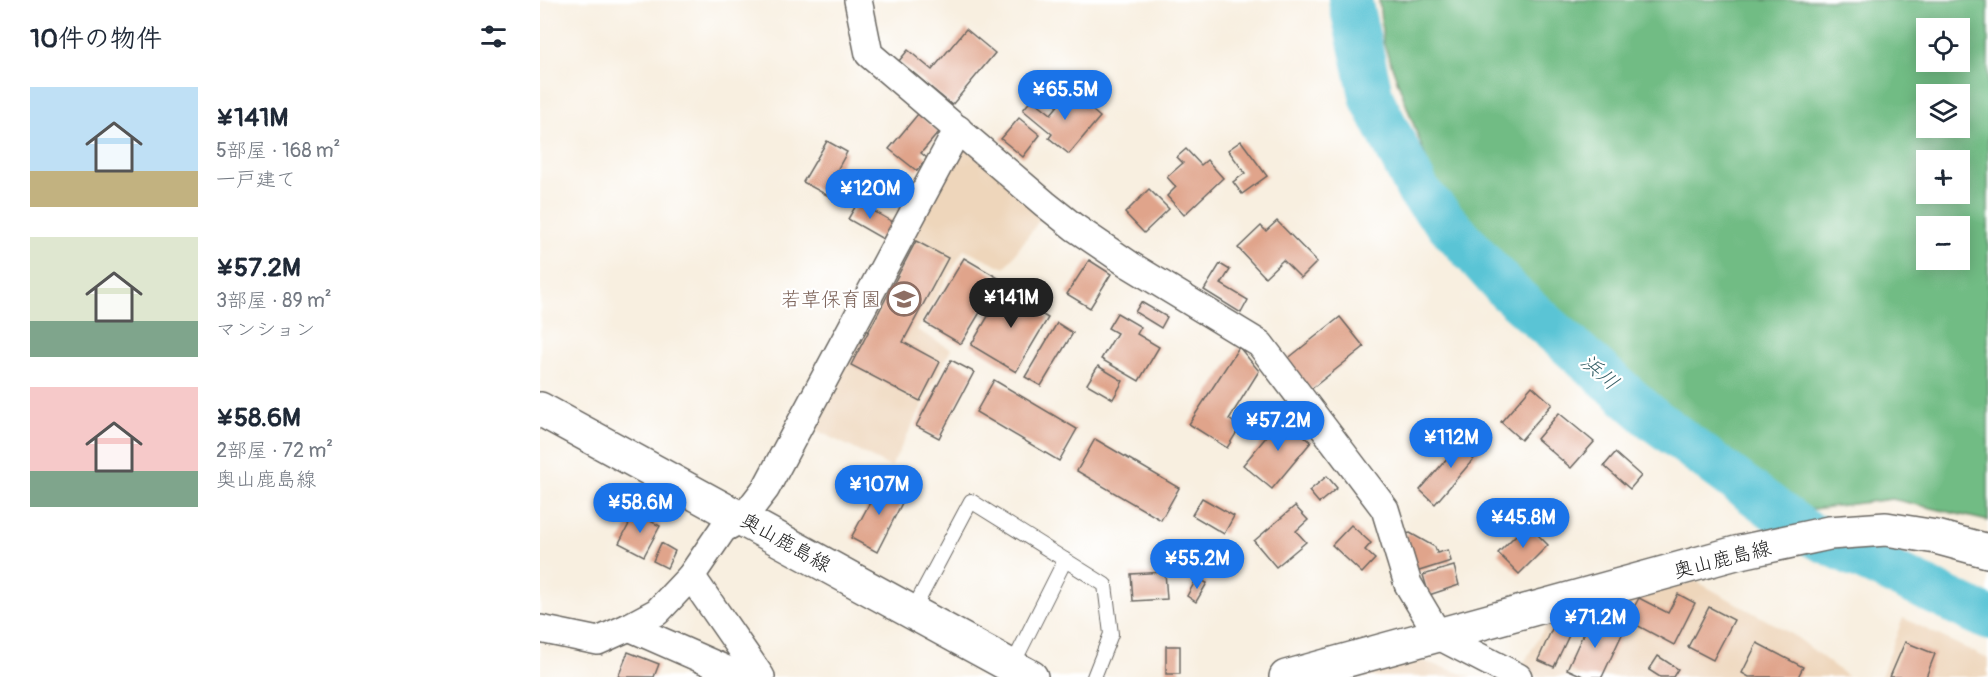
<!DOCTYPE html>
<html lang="ja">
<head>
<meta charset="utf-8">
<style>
	:root { --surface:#fff; --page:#f6f6f7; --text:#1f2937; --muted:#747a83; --accent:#1a73e8 }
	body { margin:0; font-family:Pangolin,"Klee One",sans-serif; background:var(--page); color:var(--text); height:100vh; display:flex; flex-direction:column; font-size:22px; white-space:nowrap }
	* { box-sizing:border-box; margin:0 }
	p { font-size:20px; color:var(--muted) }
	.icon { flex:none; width:33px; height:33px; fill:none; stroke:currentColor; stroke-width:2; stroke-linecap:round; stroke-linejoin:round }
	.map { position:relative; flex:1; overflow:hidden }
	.panel { display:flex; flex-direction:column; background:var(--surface); width:540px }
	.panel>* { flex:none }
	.buttons { position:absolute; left:1376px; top:18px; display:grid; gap:12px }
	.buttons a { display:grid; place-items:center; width:54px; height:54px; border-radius:0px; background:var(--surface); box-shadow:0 3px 15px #0003; font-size:30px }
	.price { position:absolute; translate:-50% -51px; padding:0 14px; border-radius:21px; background:var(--accent); color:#fff; font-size:20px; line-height:39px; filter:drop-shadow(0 2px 3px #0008) }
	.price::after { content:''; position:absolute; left:50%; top:36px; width:18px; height:14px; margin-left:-9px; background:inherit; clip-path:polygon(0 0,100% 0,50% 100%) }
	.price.on { background:#222; color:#fff }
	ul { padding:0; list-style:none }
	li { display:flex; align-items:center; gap:18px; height:150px; padding:0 30px }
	li span { display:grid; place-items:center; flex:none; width:168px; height:120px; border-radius:0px; color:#555 }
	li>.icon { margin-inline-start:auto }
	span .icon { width:72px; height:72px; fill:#fffc; stroke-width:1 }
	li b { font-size:26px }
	h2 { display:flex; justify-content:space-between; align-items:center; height:72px; padding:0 30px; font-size:26px }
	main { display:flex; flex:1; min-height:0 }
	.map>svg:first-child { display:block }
	.built { fill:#eed6bb }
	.forest { fill:#71bc84; stroke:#466c50; stroke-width:1.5; fill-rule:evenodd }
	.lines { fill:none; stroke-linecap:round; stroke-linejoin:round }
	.river { stroke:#5ac4d5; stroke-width:44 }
	.building { fill:#e0a48b }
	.lane-casing { stroke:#696661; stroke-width:16 }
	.street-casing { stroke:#696661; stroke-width:30 }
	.secondary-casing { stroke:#696661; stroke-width:36 }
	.lane { stroke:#fff; stroke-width:14 }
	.street { stroke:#fff; stroke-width:27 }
	.secondary { stroke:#fff; stroke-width:33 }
	.labels { text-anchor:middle; stroke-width:4.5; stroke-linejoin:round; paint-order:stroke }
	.education-label { font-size:20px; fill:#785e54; stroke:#fff; text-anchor:end }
	.street-label { font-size:20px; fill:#1c1c1c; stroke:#fff }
	.water-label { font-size:21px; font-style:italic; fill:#355f66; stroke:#fff }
</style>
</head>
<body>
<main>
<section class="panel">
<h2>10件の物件<svg class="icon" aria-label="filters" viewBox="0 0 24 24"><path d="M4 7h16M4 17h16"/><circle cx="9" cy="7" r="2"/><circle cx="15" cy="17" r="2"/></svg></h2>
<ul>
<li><span style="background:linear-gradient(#bfe0f5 70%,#c2b280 0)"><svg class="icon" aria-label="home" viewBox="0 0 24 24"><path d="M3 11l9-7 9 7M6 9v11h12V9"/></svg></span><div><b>¥141M</b><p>5部屋 · 168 m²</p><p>一戸建て</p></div></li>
<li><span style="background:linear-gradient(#dfe7d0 70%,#7fa58c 0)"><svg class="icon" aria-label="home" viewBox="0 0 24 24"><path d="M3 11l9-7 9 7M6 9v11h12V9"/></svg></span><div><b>¥57.2M</b><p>3部屋 · 89 m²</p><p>マンション</p></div></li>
<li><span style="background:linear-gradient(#f6c9c9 70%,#7fa58c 0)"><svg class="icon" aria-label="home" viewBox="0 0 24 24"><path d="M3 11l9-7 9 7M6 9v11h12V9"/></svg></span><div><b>¥58.6M</b><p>2部屋 · 72 m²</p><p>奥山鹿島線</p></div></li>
</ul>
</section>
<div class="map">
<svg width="1448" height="677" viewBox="0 0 1448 677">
	<rect width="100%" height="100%" fill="#fff"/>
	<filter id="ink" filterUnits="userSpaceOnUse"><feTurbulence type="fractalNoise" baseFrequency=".0167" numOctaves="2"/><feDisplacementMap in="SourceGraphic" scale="12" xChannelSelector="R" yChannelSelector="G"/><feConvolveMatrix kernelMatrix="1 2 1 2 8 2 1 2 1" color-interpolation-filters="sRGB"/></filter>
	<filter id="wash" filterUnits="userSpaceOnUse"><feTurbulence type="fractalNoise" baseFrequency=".008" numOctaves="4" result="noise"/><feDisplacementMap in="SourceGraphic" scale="24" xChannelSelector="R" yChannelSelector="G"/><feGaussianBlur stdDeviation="1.35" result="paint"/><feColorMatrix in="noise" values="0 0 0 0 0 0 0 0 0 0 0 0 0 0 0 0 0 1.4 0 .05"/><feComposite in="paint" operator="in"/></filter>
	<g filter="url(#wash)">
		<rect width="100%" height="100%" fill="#f8efe0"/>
		<g class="built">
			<polygon points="419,137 506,211 465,268 424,249 377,330 411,349 351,467 270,427"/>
			<polygon points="1156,581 1255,636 1308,677 974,677 982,666 1014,612"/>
			<polygon points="1363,618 1448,659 1448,677 1341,677"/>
			<polygon points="862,654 932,677 782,677"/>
		</g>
		<path class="forest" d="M839 0H1448V521L1352 499 1266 510 1040 340 893 177 843 42ZM1386 28H1419V62H1386ZM1386 94H1419V128H1386ZM1386 160H1419V194H1386ZM1386 226H1419V260H1386Z"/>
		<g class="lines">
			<polyline class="river" points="810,0 832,99 879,192 968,291 1112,418 1264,531 1448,618"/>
		</g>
		<g id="blocks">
			<g class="building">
				<polygon points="426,29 455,53 412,105 359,61 368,50 392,70"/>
				<polygon points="530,91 560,117 529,154 509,138 512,134 483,110 492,99 511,114"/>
				<polygon points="378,114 399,132 381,153 387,158 377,171 349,149"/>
				<polygon points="479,118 500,135 483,157 461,139"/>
				<polygon points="287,141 307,152 295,174 303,179 292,198 263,182"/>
				<polygon points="701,141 727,176 702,194 693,182 705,173 688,150"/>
				<polygon points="646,149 661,165 667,160 683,178 644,215 627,196 636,187 627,177 643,163 637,157"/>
				<polygon points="609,189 629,209 604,233 585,213"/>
				<polygon points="318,202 353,222 343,239 308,219"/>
				<polygon points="737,221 777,262 761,278 743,260 725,277 698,248 721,226 726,231"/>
				<polygon points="376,241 408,258 363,342 400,362 380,401 311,365"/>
				<polygon points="424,258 460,279 421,344 385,323"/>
				<polygon points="549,260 571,274 550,308 527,294"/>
				<polygon points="680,264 690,270 681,284 708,300 701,313 664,290"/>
				<polygon points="480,289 501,301 496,311 508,318 476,372 431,345 463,291 475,298"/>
				<polygon points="601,302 627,317 621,328 595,312"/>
				<polygon points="577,313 601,327 597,334 619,347 599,381 561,359 577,333 568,328"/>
				<polygon points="800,317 824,347 770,390 746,360"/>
				<polygon points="517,323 533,333 501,386 485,377"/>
				<polygon points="699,347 719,371 689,419 700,427 687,448 649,424"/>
				<polygon points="411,360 434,372 399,438 376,426"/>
				<polygon points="558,366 583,381 573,399 547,384"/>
				<polygon points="454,380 537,429 519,461 436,412"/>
				<polygon points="992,386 1012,404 981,440 961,422"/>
				<polygon points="746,413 760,425 756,429 771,442 732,489 703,465"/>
				<polygon points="1019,413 1054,442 1031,468 997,439"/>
				<polygon points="927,435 943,448 895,504 880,490"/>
				<polygon points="555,439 639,488 621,520 537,471"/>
				<polygon points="1075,453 1101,476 1090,489 1064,466"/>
				<polygon points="787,476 797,488 779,503 769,491"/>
				<polygon points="342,480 367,493 337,552 311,538"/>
				<polygon points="662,498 694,516 684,534 652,515"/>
				<polygon points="755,506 768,520 756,531 766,542 736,567 714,541"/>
				<polygon points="95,513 120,526 104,556 79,543"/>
				<polygon points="987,524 1008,545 979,574 958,553"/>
				<polygon points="811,525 831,543 825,550 835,559 822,573 792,545"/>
				<polygon points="870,533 895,547 897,553 908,550 911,561 876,572 865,534"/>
				<polygon points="121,543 135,551 127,568 113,561"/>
				<polygon points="914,566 919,585 889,595 883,575"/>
				<polygon points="625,572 627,599 593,601 591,574"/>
				<polygon points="657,578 667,583 656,602 647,596"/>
				<polygon points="1138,594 1155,603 1134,645 1087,620 1099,598 1128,613"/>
				<polygon points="1169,607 1194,620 1173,660 1148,647"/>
				<polygon points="1051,617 1083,632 1062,677 1045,677 1027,669"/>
				<polygon points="1016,620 1033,627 1014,667 998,660"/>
				<polygon points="1365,642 1395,654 1386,677 1350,677"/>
				<polygon points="1217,643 1263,667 1258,677 1209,677 1202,673"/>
				<rect x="626" y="646" width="14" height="28"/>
				<polygon points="88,652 119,664 114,677 78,677"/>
				<polygon points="1118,656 1138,669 1133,677 1120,677 1109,670"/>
			</g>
		</g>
	</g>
	<g filter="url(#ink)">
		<use href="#blocks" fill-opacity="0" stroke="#696661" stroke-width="1.5"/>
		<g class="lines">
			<g class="lane-casing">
				<g id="lane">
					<polyline points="372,612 431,501 565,585 571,634 554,677"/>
					<polyline points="472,666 525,560"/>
				</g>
			</g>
			<g class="street-casing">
				<g id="street">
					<polyline points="318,0 329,54 505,204 534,227 590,265 720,344 845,509 868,584 899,636 978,677"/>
					<polyline points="151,576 221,677"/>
					<polyline points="89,627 203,677"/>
					<polyline points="0,629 58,641 89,627 117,612 151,576 183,529 203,518 226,488 418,129"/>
				</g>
			</g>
			<g class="secondary-casing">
				<g id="secondary">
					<polyline points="0,409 491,677"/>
					<polyline points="746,677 1196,553 1289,533 1346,529 1396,537 1448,551"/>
				</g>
			</g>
			<use href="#lane" class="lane"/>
			<use href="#street" class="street"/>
			<use href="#secondary" class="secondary"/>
		</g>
	</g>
	<defs>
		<g id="school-ring" transform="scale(1.725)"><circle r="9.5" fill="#fff" stroke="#8d6e63" stroke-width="1.5"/><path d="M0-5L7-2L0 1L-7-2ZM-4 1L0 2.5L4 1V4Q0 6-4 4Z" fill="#8d6e63"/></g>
	</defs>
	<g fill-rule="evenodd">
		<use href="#school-ring" x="364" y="299"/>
	</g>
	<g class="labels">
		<g class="education-label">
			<text x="341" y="306">若草保育園</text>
		</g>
		<g class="street-label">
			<text transform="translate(246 542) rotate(29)" y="7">奥山鹿島線</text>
			<text transform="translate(1182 559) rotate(-14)" y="7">奥山鹿島線</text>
		</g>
		<g class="water-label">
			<text transform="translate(1060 372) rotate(41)" y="7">浜川</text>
		</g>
	</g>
</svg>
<div class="buttons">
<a><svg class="icon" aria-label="locate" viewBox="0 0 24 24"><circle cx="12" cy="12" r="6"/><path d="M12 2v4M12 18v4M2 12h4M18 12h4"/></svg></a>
<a><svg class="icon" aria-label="layers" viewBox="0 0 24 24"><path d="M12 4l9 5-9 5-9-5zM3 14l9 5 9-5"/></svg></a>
<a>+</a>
<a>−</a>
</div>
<b class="price" style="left:525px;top:121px">¥65.5M</b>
<b class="price" style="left:330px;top:220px">¥120M</b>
<b class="price on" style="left:471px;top:329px">¥141M</b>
<b class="price" style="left:738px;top:452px">¥57.2M</b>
<b class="price" style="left:911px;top:469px">¥112M</b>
<b class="price" style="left:339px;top:516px">¥107M</b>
<b class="price" style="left:100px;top:534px">¥58.6M</b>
<b class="price" style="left:983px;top:549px">¥45.8M</b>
<b class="price" style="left:657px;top:590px">¥55.2M</b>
<b class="price" style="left:1055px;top:649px">¥71.2M</b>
</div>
</main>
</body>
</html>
